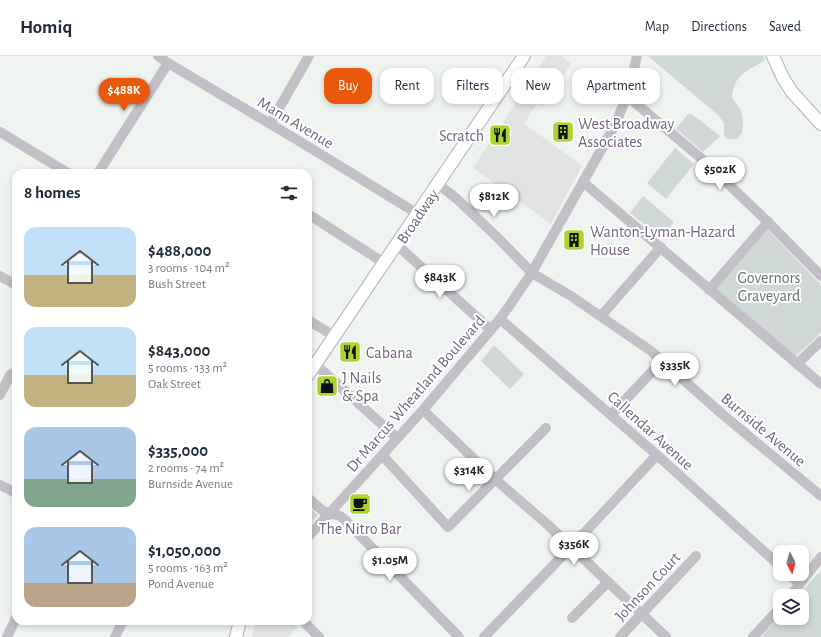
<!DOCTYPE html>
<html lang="en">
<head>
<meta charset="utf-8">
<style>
	:root { --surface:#fff; --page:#f2f2f3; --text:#1f2937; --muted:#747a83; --line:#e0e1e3; --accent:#ea580c }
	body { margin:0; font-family:"Alegreya Sans",sans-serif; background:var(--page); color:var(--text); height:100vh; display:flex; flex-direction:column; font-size:15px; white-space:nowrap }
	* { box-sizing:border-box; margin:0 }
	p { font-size:13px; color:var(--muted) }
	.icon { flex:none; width:22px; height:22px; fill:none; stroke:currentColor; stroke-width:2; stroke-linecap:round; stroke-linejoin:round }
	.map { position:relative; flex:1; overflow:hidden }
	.side { position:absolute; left:12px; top:113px; width:300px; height:456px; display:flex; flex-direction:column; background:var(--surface); border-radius:12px; box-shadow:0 2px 6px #0003 }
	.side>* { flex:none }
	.hud { position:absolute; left:324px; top:12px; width:380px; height:36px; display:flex; gap:8px }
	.needle { width:26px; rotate:174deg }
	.tools { position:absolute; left:773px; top:489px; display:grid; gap:8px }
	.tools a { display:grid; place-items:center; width:36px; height:36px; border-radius:8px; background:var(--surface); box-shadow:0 2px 6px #0003; font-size:20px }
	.price { position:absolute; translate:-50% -34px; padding:0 9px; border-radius:14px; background:#fff; color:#222; font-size:13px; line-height:26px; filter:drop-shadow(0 1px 2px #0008) }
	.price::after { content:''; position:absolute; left:50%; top:24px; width:12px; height:9px; margin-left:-6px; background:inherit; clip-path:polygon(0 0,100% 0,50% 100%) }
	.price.current { background:var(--accent); color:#fff }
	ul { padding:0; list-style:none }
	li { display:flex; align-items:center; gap:12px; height:100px; padding:0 12px }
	li span { display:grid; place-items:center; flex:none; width:112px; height:80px; border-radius:12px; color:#555 }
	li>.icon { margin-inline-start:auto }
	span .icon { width:48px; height:48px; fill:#fffc; stroke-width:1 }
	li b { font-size:17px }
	h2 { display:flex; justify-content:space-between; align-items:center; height:48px; padding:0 12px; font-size:17px }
	.pill { padding:0 14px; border-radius:12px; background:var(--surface); box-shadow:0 2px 6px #0003; font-size:14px; line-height:36px }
	.pill.current { background:var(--accent); color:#fff }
	header { display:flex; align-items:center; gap:24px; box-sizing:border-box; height:56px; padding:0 20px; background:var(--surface); border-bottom:1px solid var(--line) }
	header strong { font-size:19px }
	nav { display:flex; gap:22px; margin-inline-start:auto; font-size:14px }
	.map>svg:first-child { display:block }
	.built { fill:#e2e4e3 }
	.green { fill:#cfd8d5 }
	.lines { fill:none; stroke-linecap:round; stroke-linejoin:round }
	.major-casing { stroke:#b4b1b8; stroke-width:14 }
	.minor { stroke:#c2bfc6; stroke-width:10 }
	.major { stroke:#fff; stroke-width:12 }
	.labels { text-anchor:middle; stroke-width:4; stroke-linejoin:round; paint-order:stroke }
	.street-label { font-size:16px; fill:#71657f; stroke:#fff }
	.poi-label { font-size:16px; fill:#71657f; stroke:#fff; text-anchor:start }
	.park-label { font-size:16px; fill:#637673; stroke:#fff }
</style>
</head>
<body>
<header>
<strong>Homiq</strong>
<nav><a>Map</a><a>Directions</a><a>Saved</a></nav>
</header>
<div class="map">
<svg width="821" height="581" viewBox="0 0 821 581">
	<rect width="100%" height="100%" fill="#f0f4f0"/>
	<g class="built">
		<polygon points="546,0 562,0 571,8 543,50 538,47 527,62 528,63 525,68 582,110 551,168 473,112"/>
		<polygon points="256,565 292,565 298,571 288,581 252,581"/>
	</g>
	<g class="green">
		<path d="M648 0H763L765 4C746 16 734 18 732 42L741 54 743 68 742 77 737 83H727L724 78V67L718 59Z"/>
		<polygon points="688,58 693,59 720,80 703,96 676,73"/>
		<polygon points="675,92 694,108 666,143 647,127"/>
		<polygon points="643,140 674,166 661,182 630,157"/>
		<polygon points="768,174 821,229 821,277 795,301 715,234"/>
		<polygon points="494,289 524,318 510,333 481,305"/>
		<polygon points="308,451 318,459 308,470"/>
		<polygon points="821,514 821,581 761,581 780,560 780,562 802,562 802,540 798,540"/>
	</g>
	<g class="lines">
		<g class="major-casing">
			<g id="major">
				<polyline points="773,0 783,22 792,36 821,68"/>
				<polyline points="308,319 524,0"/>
				<polyline points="236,581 240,565"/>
			</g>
		</g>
		<g class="minor">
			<polyline points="158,0 168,7 304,88 418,158"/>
			<polyline points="627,40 702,103 768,166 821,220"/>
			<polyline points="270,68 309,0"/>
			<polyline points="0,76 68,117"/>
			<polyline points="98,117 168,7"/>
			<polyline points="583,126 821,328"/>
			<polyline points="438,128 457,143 499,183 532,217 571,240 651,295 722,358 821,440"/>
			<polyline points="308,158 384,207"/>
			<polyline points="397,189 491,274"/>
			<polyline points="0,220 16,229"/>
			<polyline points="709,234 768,166"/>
			<polyline points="601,260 661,191"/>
			<polyline points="500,263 657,399 780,510"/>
			<polyline points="308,264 334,280"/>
			<polyline points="315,308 397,382"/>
			<polyline points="797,308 821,285"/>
			<polyline points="0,339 10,319 16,317"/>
			<polyline points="423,354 496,424 548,469 666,581"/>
			<polyline points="611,359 662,305"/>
			<polyline points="382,399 448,471 546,372"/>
			<polyline points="0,429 16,437"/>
			<polyline points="308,442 323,455 340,460 344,463 459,581"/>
			<polyline points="308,481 423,354 500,263 531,218 614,71 627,40 637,0"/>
			<polyline points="789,518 800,528"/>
			<polyline points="790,540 821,501"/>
			<polyline points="572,562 608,526"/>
			<polyline points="303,565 319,581"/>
			<polyline points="7,581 16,562"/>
			<polyline points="115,581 123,565"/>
			<polyline points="484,581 574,488 657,399"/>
			<polyline points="620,581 696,500"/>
			<polyline points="753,581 780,552"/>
		</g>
		<use href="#major" class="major"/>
	</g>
	<defs>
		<g id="building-square" transform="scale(1.15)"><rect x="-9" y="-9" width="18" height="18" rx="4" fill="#abd42f" stroke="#fff"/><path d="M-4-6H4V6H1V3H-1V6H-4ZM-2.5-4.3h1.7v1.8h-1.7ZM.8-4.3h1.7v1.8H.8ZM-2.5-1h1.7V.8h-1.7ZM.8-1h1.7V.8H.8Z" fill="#111"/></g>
		<g id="restaurant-square" transform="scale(1.15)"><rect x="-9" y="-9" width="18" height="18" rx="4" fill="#abd42f" stroke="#fff"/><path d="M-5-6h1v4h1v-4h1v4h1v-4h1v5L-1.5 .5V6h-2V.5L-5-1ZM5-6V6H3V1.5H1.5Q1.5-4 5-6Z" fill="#111"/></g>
		<g id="shop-square" transform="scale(1.15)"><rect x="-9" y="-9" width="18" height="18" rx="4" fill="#abd42f" stroke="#fff"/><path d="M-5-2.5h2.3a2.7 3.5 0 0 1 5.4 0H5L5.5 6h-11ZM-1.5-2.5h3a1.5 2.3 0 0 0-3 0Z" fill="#111"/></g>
		<g id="cafe-square" transform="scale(1.15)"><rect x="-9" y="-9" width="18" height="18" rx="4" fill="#abd42f" stroke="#fff"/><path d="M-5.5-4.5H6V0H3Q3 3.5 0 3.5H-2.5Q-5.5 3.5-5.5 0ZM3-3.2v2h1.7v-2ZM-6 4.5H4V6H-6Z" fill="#111"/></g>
	</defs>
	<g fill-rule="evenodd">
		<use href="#building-square" x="563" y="76"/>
		<use href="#restaurant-square" x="500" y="79"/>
		<use href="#building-square" x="574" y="184"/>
		<use href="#restaurant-square" x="350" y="296"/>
		<use href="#shop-square" x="327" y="330"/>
		<use href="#cafe-square" x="360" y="448"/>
	</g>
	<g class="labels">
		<g class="street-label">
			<text transform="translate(296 66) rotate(31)" y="6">Mann Avenue</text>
			<text transform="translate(417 160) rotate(-56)" y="6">Broadway</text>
			<text transform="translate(415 337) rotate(-49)" y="6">Dr Marcus Wheatland Boulevard</text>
			<text transform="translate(764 373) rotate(40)" y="6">Burnside Avenue</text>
			<text transform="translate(651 374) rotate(42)" y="6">Callendar Avenue</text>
			<text transform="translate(647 530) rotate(-47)" y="6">Johnson Court</text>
		</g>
		<g class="poi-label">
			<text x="578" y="73">West Broadway<tspan x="578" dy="18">Associates</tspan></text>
			<text x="484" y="85" text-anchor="end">Scratch</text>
			<text x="590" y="181">Wanton-Lyman-Hazard<tspan x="590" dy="18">House</tspan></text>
			<text x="366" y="302">Cabana</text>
			<text x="342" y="327">J Nails<tspan x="342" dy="18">&amp; Spa</tspan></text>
			<text x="360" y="478" text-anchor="middle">The Nitro Bar</text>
		</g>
		<g class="park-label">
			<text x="769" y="227">Governors<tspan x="769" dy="18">Graveyard</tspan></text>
		</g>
	</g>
</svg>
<div class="tools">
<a><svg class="needle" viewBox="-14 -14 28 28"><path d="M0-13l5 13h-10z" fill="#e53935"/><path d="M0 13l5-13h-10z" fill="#747a83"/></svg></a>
<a><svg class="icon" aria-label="layers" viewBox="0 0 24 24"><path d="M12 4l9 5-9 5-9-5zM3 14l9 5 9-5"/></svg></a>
</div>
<b class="price current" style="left:124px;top:56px">$488K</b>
<b class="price" style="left:720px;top:135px">$502K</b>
<b class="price" style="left:494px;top:162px">$812K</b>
<b class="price" style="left:440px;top:243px">$843K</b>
<b class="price" style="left:675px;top:331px">$335K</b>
<b class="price" style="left:469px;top:436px">$314K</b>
<b class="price" style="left:574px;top:510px">$356K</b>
<b class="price" style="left:390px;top:526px">$1.05M</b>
<div class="hud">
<a class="pill current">Buy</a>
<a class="pill">Rent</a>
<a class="pill">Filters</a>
<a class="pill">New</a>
<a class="pill">Apartment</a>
</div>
<section class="side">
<h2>8 homes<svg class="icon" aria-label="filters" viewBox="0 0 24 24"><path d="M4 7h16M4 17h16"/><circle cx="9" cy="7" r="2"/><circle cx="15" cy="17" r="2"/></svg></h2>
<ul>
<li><span style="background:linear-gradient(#bfe0f5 60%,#c2b280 0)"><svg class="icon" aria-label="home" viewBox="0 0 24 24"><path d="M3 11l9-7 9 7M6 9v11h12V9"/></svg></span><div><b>$488,000</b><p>3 rooms · 104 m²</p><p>Bush Street</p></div></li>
<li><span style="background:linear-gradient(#bfe0f5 60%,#c2b280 0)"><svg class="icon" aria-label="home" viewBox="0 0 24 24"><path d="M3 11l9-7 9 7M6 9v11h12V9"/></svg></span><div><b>$843,000</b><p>5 rooms · 133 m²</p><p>Oak Street</p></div></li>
<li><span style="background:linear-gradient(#a9c7e8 65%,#7fa58c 0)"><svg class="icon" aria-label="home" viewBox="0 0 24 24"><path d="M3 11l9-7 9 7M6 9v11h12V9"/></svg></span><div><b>$335,000</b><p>2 rooms · 74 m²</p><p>Burnside Avenue</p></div></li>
<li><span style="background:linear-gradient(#a9c7e8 70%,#b9a48a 0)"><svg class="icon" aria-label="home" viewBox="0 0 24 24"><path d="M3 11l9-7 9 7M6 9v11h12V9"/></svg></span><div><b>$1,050,000</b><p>5 rooms · 163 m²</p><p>Pond Avenue</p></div></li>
</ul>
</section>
</div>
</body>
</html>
